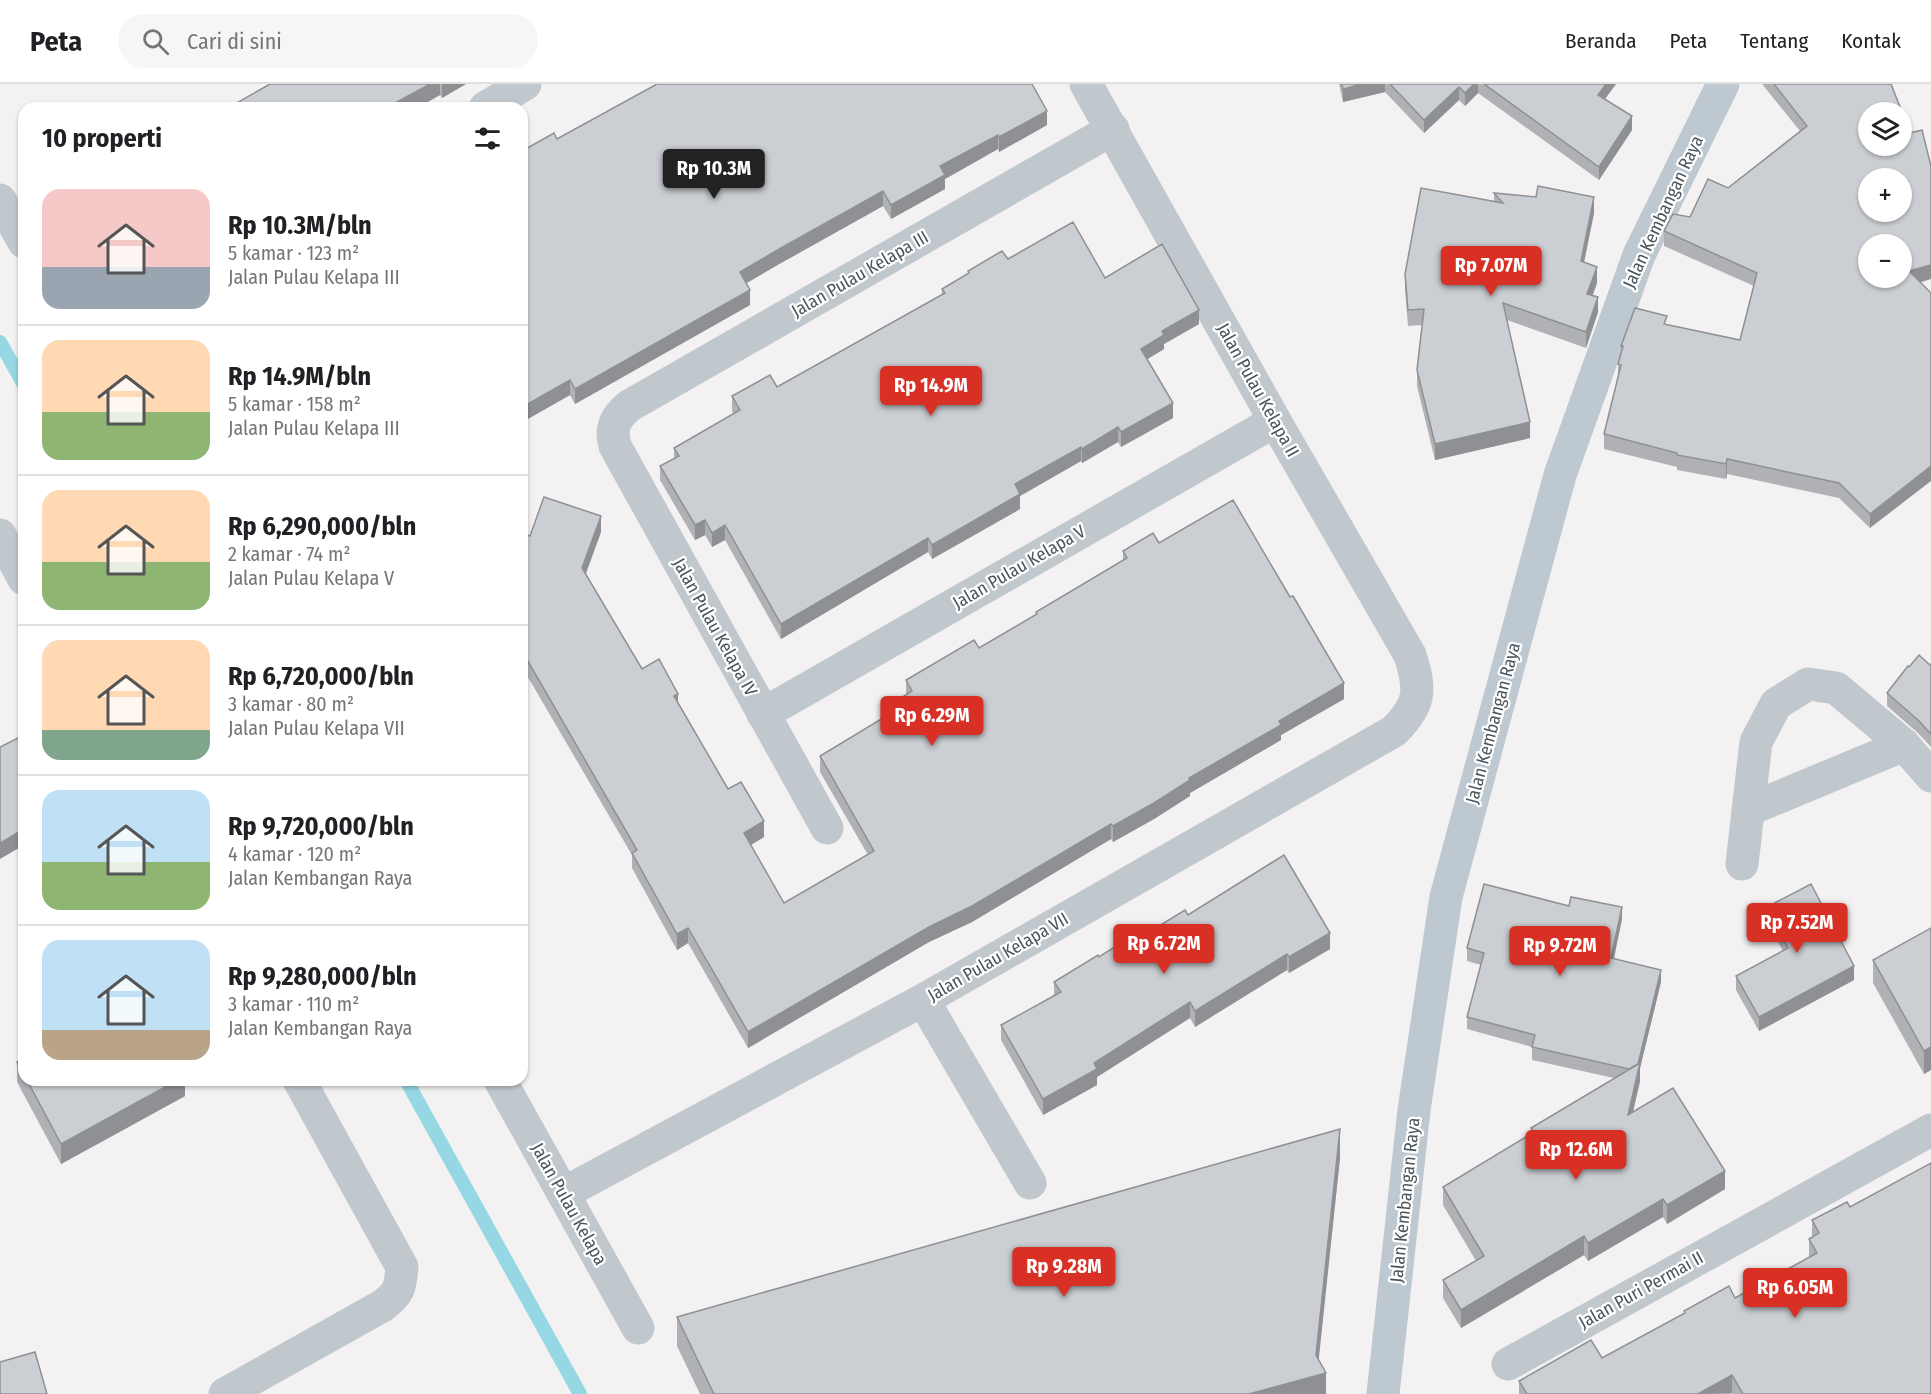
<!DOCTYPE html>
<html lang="id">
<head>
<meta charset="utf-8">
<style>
	:root { --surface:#fff; --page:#f6f6f6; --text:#202124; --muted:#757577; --line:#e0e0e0; --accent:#d93025 }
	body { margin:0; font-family:"Fira Sans Condensed",sans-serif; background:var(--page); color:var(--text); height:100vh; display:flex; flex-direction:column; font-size:22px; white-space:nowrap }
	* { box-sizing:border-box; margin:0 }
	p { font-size:20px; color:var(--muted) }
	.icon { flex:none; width:33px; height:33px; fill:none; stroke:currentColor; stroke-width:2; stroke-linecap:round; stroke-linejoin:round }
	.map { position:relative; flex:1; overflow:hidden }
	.details { position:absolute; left:18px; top:18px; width:510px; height:984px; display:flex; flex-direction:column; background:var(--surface); border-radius:18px; box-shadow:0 2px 4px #0004 }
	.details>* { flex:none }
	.tools { position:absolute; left:1858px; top:18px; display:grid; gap:12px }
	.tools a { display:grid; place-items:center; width:54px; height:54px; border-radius:50%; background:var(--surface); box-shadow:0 2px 4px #0004; font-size:30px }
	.price { position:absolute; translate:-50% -51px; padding:0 14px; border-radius:6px; background:var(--accent); color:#fff; font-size:20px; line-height:39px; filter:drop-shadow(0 2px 3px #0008) }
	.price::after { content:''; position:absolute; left:50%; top:36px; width:18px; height:14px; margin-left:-9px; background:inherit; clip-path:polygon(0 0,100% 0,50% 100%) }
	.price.current { background:#222; color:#fff }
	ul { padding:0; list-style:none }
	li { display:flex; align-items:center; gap:18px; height:150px; padding:0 24px }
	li+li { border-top:2px solid var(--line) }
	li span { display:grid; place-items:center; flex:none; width:168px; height:120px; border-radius:18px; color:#555 }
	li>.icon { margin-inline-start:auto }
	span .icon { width:72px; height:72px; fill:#fffc; stroke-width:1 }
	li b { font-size:26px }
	h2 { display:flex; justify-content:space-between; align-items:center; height:72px; padding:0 24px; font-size:26px }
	header { display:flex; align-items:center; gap:36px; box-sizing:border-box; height:84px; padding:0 30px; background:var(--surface); border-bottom:2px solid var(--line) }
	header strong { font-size:28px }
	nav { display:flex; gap:33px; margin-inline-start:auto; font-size:21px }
	.search { width:420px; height:54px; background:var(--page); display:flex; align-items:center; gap:15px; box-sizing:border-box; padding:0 21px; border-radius:33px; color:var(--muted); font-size:22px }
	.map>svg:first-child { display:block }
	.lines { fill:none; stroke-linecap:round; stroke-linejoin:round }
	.stream { stroke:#95d8e4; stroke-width:14 }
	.street { stroke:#c0c8ce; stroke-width:33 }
	.secondary { stroke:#bec8d0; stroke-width:33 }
	.wall { fill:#afb1b5 }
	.shaded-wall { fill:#8e9093 }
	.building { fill:#cbced2; stroke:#8e9093; stroke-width:1.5; fill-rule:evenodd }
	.labels { text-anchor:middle; stroke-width:4.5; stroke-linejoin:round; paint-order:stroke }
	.street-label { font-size:18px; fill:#4a555c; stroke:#fff }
</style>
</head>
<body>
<header>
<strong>Peta</strong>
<div class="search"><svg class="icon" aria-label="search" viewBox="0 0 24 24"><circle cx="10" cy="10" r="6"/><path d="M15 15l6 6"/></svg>Cari di sini</div>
<nav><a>Beranda</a><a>Peta</a><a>Tentang</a><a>Kontak</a></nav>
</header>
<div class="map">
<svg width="1931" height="1310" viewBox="0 0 1931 1310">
	<rect width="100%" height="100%" fill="#f3f1f1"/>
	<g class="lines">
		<g class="stream">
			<polyline points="0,258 24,301"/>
			<polyline points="406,996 580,1310"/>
		</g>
		<g class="street">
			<polyline points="485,24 525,0"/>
			<polyline points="0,116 24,158"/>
			<polyline points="0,451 24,495"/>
			<polyline points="763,630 1275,337"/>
			<polyline points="1748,726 1904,661"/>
			<path d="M827 744 615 362C610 344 615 334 629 322L1113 45"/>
			<polyline points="1742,780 1756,658 1776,620 1808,600 1836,604 1904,661 1931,692"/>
			<polyline points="923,916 1030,1099"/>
			<polyline points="500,996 638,1244"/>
			<path d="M564 1109 923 916 1394 647C1421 620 1421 606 1410 571L1275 337 1086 0"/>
			<polyline points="1508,1280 1931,1046"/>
			<path d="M225 1310 382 1222C400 1209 400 1204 402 1183L299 996"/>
		</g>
		<polyline class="secondary" points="1383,1310 1414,1026 1446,813 1560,391 1639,171 1723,0"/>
	</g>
	<g class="wall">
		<polygon points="270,0 466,0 442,14 440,11 417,24 228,24"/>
		<polygon points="1339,0 1616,0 1605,15 1632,46 1599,96 1478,9 1465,22 1459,16 1424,49 1385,8 1343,18"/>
		<polygon points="1762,0 1891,0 1920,198 1870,444 1839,414 1727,390 1726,395 1677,386 1677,383 1604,365 1604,350 1618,293 1618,280 1621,268 1621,262 1667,241 1740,256 1754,202 1664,162 1664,147 1690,133 1800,47"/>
		<polygon points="1047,41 999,68 998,65 945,95 945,105 891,135 883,122 781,179 746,199 750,221 575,320 570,311 526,336 522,329 522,67 557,55"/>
		<polygon points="1494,109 1594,129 1584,178 1597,199 1593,211 1598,228 1586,264 1507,236 1530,354 1435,376 1417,302 1417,286 1422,241 1408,242 1405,206 1405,190 1494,117"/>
		<polygon points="1008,175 1105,194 1199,240 1164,260 1164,265 1147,275 1173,334 1121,363 1118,358 1082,379 1081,377 1020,412 1020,425 932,475 928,468 781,555 725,456 712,463 705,451 695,456 660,396 660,382 674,374 674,364 734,330 732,327 732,312 777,303 942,211 942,205 968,190 968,187"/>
		<polygon points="601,448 586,490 642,585 678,619 728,705 764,753 751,761 784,819 868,771 820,688 820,672 904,622 904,612 906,610 906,596 979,564 1036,531 1036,528 1123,476 1123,467 1159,459 1344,615 1281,651 1281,656 1190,709 1190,712 1154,735 1113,758 1111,755 972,838 929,858 748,964 688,859 677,866 632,784 632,771 522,583 522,449 530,452"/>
		<polygon points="1931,580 1931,663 1918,649 1887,622 1887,609"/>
		<polygon points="1767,823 1854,896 1759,947 1736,906 1736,892 1783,867 1767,837"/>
		<polygon points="1188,831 1330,865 1289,889 1287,886 1195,943 1190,934 1097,993 1097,1001 1043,1031 1001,956 1001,941 1054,911 1054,898 1099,873"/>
		<polygon points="1622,835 1614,875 1661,898 1640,984 1640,997 1633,1028 1725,1105 1667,1140 1663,1133 1588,1177 1584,1171 1461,1244 1443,1214 1443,1196 1476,1177 1443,1121 1443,1103 1531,1050 1531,1044 1614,994 1532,976 1532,963 1467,945 1467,933 1481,881 1467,877 1467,864"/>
		<polygon points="1931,844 1931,986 1924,990 1873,899 1873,876"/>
		<polygon points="24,974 24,996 189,996 185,998 185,1012 61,1080 17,998 17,978"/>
		<polygon points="1340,1074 1318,1276 1326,1310 700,1310 677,1262 677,1233"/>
		<polygon points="1812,1136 1931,1310 1733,1310 1732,1309 1731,1310 1519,1310 1519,1297 1602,1274 1684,1230 1684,1227 1735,1214 1809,1174 1809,1155 1812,1153"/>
	</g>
	<g class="shaded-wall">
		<polygon points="430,0 440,0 440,11 417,24 386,24"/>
		<polygon points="442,0 466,0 442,14"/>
		<polygon points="1362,0 1385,0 1385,8 1343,18 1343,5"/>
		<polygon points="1474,0 1478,0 1478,9 1465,22 1465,9"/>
		<polygon points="1606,0 1616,0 1598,24 1598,11"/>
		<polygon points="1459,3 1459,16 1424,49 1424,36"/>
		<polygon points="1047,27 1047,41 999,68 999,53"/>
		<polygon points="1632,32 1632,46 1599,96 1599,83"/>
		<polygon points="998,51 998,65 945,95 945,105 891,135 891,121 940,82"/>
		<polygon points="883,107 883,122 781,179 740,203 740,188 781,164"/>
		<polygon points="1594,113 1594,129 1581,193 1581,177"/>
		<polygon points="1931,181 1931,195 1909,202 1909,187"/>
		<polygon points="1597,183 1597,199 1587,225 1587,210"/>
		<polygon points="750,206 750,221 575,320 575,305"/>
		<polygon points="1598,213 1598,228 1586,264 1586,248"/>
		<polygon points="1199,226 1199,240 1164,260 1164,265 1141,279 1141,265 1162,247"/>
		<polygon points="570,296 570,311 526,336 526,321"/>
		<polygon points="1173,319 1173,334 1121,363 1121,348"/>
		<polygon points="1530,338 1530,354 1435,376 1435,360"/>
		<polygon points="1118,343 1118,358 1082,379 1082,365"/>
		<polygon points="1081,363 1081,377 1020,412 1020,425 932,475 932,461 1015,400"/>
		<polygon points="1727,375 1727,390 1726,395 1726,380"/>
		<polygon points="1931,382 1931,397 1870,444 1870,430"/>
		<polygon points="601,432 601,448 582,499 582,484"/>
		<polygon points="705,436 705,451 695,456 695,441"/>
		<polygon points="725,441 725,456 712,463 712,449"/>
		<polygon points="928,454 928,468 781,555 781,540"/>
		<polygon points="1344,599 1344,615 1281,651 1281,656 1190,709 1190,712 1154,735 1113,758 1113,742 1279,637"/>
		<polygon points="678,610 678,625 674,612"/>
		<polygon points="764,737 764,753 744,765 744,749"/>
		<polygon points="1111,740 1111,755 972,838 929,858 748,964 748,948 929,843"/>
		<polygon points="24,745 24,761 0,775 0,759"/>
		<polygon points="1622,823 1622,835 1611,886 1611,874"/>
		<polygon points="688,844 688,859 677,866 677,850"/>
		<polygon points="1330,849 1330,865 1289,889 1289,873"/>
		<polygon points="1287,870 1287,886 1195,943 1195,927"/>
		<polygon points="1854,882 1854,896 1759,947 1759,933"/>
		<polygon points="1661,886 1661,898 1640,984 1640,997 1628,1049 1628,1031 1636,987"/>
		<polygon points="1190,918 1190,934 1097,993 1097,1001 1043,1031 1043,1015 1094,979"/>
		<polygon points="1931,963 1931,986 1924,990 1924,967"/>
		<polygon points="178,996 189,996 185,998 185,1012 61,1080 61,1060"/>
		<polygon points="1340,1045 1340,1074 1317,1292 1326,1289 1326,1310 1249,1310 1316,1271"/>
		<polygon points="1725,1087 1725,1105 1667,1140 1667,1121"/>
		<polygon points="1663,1115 1663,1133 1588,1177 1588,1159"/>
		<polygon points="1584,1152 1584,1171 1461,1244 1461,1226"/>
		<polygon points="1732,1291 1732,1309 1698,1310"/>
	</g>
	<g class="building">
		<polygon points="270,0 430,0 386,24 228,24"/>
		<polygon points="657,0 1032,0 1047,27 999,53 998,51 940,82 945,91 891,121 883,107 781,164 740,188 750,206 575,305 570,296 526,321 522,315 522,67 554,49 557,55"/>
		<polygon points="1342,0 1362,0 1343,5"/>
		<polygon points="1390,0 1474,0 1465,9 1459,3 1424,36"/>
		<polygon points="1484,0 1606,0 1598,11 1632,32 1599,83"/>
		<path d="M1774 0H1891L1902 28H1869V62H1902V29L1910 49 1922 46 1931 82V181L1909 187 1931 209V382L1870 430 1839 399 1727 375 1726 380 1677 371V369L1604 350 1621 281 1618 280 1623 262H1621L1635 224 1667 232 1664 240 1740 256 1757 189 1664 147 1673 130 1690 133 1708 95 1728 104 1807 42ZM1869 94H1902V128H1869ZM1869 160H1902V194H1869Z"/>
		<polygon points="1538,102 1594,113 1581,177 1597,183 1587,210 1598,213 1586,248 1503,219 1530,338 1435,360 1417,286 1424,225 1408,226 1405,190 1421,104 1503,119 1494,109 1536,113"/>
		<polygon points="1073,138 1105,194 1162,160 1199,226 1162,247 1164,251 1141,265 1173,319 1121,348 1118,343 1082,365 1081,363 1015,400 1020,410 932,461 928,454 781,540 725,441 712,449 705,436 695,441 660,382 679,372 674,364 740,326 732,312 770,291 777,303 945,209 942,205 969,189 968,187 1002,167 1008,175"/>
		<polygon points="544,413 601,432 582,484 642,585 659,575 678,610 674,612 728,705 741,698 764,737 744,749 784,819 874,767 820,672 908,619 904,612 912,607 906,596 974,556 979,564 1037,530 1036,528 1127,474 1123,467 1153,449 1159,459 1233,416 1290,513 1293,512 1344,599 1279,637 1281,641 1189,694 1190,696 1154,719 1113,742 1111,740 972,822 929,843 748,948 688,844 677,850 632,769 637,766 522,567 522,449 530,452"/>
		<polygon points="1919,571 1930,581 1931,580 1931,650 1918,636 1887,609 1908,582 1909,583"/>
		<polygon points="24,651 24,745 0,759 0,663"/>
		<polygon points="1284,771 1330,849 1289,873 1287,870 1195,927 1190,918 1094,979 1097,985 1043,1015 1001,941 1061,908 1054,898 1098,871 1099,873 1143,845 1146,850 1185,826 1188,831"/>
		<polygon points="1484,800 1569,822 1571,813 1622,823 1611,874 1661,886 1638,980 1629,985 1532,963 1535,951 1467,933 1484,869 1467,864"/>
		<polygon points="1811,800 1854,882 1759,933 1736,892 1788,864 1767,823"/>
		<polygon points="1931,844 1931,963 1924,967 1873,876"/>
		<polygon points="24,974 24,991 17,978"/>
		<polygon points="1640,979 1628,1031 1673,1004 1725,1087 1667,1121 1663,1115 1588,1159 1584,1152 1461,1226 1443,1196 1484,1172 1443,1103 1534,1048 1531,1044"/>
		<polygon points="27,996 178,996 61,1060"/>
		<polygon points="1340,1045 1316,1271 1326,1289 1249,1310 714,1310 677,1233"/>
		<polygon points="1931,1079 1931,1310 1743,1310 1732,1291 1698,1310 1527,1310 1519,1297 1591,1256 1602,1274 1685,1229 1684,1227 1729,1202 1735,1214 1817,1169 1809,1155 1819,1149 1812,1136 1847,1118 1850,1123"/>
		<polygon points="35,1268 47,1310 0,1310 0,1278"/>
	</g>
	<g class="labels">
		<g class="street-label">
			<text transform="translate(1663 128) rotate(-65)" y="6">Jalan Kembangan Raya</text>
			<text transform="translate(860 190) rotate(-30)" y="6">Jalan Pulau Kelapa III</text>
			<text transform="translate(1258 306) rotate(61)" y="6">Jalan Pulau Kelapa II</text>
			<text transform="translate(1019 483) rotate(-30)" y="6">Jalan Pulau Kelapa V</text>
			<text transform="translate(715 543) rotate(61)" y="6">Jalan Pulau Kelapa IV</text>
			<text transform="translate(1493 639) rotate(-75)" y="6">Jalan Kembangan Raya</text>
			<text transform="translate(998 873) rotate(-30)" y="6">Jalan Pulau Kelapa VII</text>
			<text transform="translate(1405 1116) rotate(-84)" y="6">Jalan Kembangan Raya</text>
			<text transform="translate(569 1120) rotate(61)" y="6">Jalan Pulau Kelapa</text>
			<text transform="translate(1641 1206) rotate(-29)" y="6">Jalan Puri Permai II</text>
		</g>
	</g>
</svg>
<div class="tools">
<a><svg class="icon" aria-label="layers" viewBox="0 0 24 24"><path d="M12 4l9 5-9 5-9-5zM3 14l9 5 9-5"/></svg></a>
<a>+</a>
<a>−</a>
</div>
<b class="price current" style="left:714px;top:116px">Rp 10.3M</b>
<b class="price" style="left:1491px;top:213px">Rp 7.07M</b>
<b class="price" style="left:931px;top:333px">Rp 14.9M</b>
<b class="price" style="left:932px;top:663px">Rp 6.29M</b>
<b class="price" style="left:1797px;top:870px">Rp 7.52M</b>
<b class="price" style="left:1164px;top:891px">Rp 6.72M</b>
<b class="price" style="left:1560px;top:893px">Rp 9.72M</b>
<b class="price" style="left:1576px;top:1097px">Rp 12.6M</b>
<b class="price" style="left:1064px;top:1214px">Rp 9.28M</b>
<b class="price" style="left:1795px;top:1235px">Rp 6.05M</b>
<section class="details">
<h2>10 properti<svg class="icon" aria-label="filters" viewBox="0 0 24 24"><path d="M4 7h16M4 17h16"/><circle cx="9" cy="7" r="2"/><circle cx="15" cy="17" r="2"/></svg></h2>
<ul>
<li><span style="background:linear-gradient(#f6c9c9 65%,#9aa5b1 0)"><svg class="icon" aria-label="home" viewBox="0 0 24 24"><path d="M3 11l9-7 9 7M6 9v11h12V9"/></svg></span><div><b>Rp 10.3M/bln</b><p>5 kamar · 123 m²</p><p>Jalan Pulau Kelapa III</p></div></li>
<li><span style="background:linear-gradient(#ffd9b3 60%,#8fb573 0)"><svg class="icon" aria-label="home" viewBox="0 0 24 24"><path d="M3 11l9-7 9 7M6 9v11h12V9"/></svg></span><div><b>Rp 14.9M/bln</b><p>5 kamar · 158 m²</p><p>Jalan Pulau Kelapa III</p></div></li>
<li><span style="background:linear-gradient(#ffd9b3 60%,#8fb573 0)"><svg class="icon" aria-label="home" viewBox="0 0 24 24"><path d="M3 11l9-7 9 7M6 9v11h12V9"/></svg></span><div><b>Rp 6,290,000/bln</b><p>2 kamar · 74 m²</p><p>Jalan Pulau Kelapa V</p></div></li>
<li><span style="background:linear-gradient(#ffd9b3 75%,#7fa58c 0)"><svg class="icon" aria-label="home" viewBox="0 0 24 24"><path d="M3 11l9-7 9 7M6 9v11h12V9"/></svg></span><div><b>Rp 6,720,000/bln</b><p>3 kamar · 80 m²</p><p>Jalan Pulau Kelapa VII</p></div></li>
<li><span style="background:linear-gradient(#bfe0f5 60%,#8fb573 0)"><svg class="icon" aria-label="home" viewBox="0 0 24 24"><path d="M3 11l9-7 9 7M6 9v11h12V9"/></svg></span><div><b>Rp 9,720,000/bln</b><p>4 kamar · 120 m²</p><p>Jalan Kembangan Raya</p></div></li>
<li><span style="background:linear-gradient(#bfe0f5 75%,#b9a48a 0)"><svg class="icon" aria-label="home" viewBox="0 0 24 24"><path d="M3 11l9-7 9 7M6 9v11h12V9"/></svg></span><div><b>Rp 9,280,000/bln</b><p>3 kamar · 110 m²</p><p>Jalan Kembangan Raya</p></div></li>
</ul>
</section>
</div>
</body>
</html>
